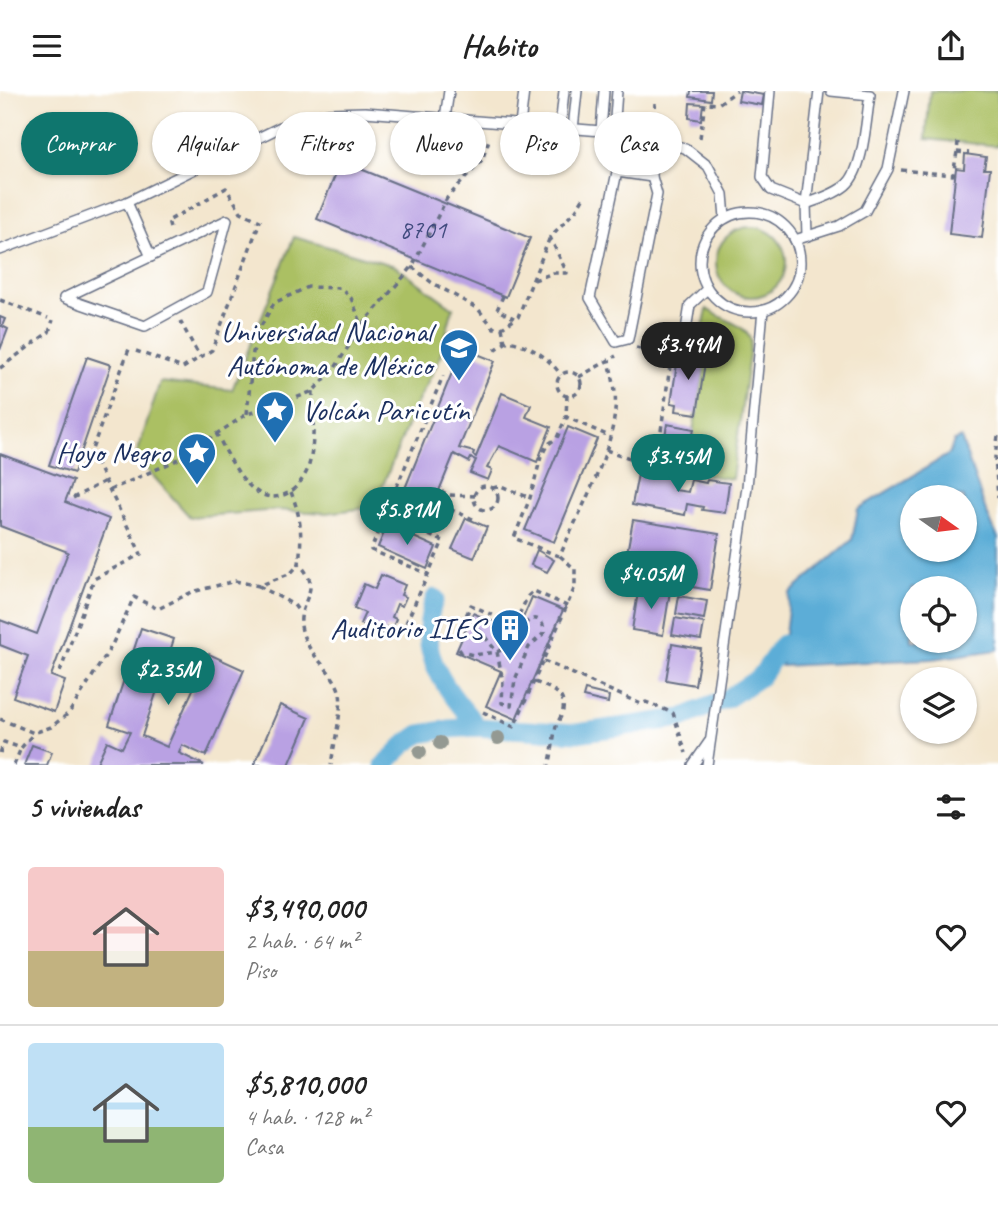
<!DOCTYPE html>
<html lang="es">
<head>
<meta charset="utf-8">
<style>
	:root { --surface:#fff; --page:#f6f6f6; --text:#222; --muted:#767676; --line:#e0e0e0; --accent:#0f766e }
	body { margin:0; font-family:Caveat,sans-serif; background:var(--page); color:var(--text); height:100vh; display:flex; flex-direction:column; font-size:26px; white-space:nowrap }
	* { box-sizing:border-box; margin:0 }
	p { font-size:23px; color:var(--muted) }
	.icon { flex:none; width:38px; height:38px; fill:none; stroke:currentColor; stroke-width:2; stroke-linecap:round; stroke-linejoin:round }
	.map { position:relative; height:674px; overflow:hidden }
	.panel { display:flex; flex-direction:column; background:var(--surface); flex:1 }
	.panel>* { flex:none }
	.top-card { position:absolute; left:21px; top:21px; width:957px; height:63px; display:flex; gap:14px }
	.needle { width:46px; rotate:104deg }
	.fabs { position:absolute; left:900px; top:394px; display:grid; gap:14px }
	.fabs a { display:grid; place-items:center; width:77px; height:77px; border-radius:50%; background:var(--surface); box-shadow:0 2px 5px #0004; font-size:35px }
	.price { position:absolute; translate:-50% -60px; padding:0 16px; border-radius:24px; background:var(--accent); color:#fff; font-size:23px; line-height:46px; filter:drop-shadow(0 2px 4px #0008) }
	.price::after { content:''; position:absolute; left:50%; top:42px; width:21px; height:16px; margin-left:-10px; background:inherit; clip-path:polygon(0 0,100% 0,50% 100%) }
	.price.active { background:#222; color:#fff }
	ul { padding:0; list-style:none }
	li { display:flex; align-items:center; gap:21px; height:175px; padding:0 28px }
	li+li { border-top:2px solid var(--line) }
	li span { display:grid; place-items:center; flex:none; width:196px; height:140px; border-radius:7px; color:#555 }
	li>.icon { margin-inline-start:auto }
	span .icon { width:84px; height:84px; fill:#fffc; stroke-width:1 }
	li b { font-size:30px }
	h2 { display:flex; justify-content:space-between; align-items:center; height:84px; padding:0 28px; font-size:30px }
	.pill { padding:0 24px; border-radius:32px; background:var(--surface); box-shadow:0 2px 5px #0004; font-size:24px; line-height:63px }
	.pill.active { background:var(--accent); color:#fff }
	header { display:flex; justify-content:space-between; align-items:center; height:91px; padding:0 28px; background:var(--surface); font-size:32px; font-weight:700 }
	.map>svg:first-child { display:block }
	.green { fill:#abc064; stroke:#637861; stroke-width:2 }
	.water { fill:#5cadd7; stroke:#3c6e9a; stroke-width:2; fill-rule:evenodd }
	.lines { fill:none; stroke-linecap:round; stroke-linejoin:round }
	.canal { stroke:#5cadd7; stroke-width:19 }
	.building { fill:#b9a1e3 }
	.service-casing { stroke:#676f85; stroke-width:12 }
	.path { stroke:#676f85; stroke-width:3.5; stroke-dasharray:5 5; stroke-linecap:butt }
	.service { stroke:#fff; stroke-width:9 }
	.tree { fill:#949992 }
	.labels { text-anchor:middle; stroke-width:6; stroke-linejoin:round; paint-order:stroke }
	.number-label { font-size:26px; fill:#424c7f }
	.poi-label { font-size:30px; fill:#1b2f5e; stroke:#fff; text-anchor:end }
</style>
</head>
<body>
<header><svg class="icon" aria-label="menu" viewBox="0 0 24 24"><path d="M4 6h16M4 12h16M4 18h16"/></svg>Habito<svg class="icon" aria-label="share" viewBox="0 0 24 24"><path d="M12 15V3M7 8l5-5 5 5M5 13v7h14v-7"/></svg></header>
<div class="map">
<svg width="998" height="674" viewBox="0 0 998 674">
	<rect width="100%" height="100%" fill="#fff"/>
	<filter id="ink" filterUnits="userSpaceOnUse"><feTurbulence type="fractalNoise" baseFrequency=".0143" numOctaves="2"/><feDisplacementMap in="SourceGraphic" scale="14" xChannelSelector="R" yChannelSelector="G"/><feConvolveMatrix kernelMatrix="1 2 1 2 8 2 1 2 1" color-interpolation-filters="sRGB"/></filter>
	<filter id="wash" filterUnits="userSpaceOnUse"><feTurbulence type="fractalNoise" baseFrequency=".00686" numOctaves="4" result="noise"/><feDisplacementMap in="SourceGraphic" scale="28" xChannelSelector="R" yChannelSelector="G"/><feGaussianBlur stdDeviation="1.57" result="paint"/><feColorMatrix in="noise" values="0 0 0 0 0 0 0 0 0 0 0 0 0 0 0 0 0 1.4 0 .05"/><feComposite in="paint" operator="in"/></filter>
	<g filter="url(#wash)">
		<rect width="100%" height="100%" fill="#f3e6ce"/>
		<g class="green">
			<polygon points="930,0 998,0 998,55 926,48"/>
			<circle cx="751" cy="171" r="35"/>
			<polygon points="294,146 395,175 453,217 439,269 414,318 374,416 326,422 277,419 190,426 136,366 160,291 232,299"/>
			<path d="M707 218C724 230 745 232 751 250L732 388 686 381 706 265 705 254 700 253Z"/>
		</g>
		<path class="water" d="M961 347 986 420 998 447V559L932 568 781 575 790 502 852 449 858 418 949 363 954 350ZM912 406H964V458H912ZM912 497H964V550H912Z"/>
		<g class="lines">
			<g class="canal">
				<path d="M435 507C415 558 441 592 473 630L475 636"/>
				<polyline points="384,674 404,654 420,643 449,638 475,636 577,642 682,627 728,607 760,586 783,553"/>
			</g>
		</g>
		<g id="blocks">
			<g class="building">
				<polygon points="691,0 712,0 711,9 690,6"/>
				<polygon points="740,0 764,4 762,14 738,10"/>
				<polygon points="690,12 703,13 701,29 689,27"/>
				<polygon points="965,63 986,66 984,78 990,78 982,147 949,143 956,77 964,78"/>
				<polygon points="341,70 530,147 506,206 317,128"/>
				<polygon points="0,226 5,228 2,235 8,238 0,259"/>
				<polygon points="462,257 495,270 459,357 474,361 473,364 476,366 502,302 531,314 526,326 551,336 537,371 499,355 487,377 492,379 488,389 470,382 476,369 471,367 469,371 454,363 425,434 395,422"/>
				<polygon points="679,260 706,265 697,323 676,320 677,313 671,312"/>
				<polygon points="87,266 111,274 74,382 49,374"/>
				<polygon points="667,333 694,338 689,363 663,358"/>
				<polygon points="568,336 597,348 554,451 525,439"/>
				<polygon points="0,363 73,390 65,411 109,428 51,585 65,590 54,621 13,606 28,565 0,554 0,529 37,543 68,461 0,435"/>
				<polygon points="639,378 676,385 674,399 688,401 691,389 706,392 707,389 729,392 725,422 702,419 703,416 687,413 685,424 632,414"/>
				<polygon points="466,427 487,436 474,467 452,458"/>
				<polygon points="633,429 719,443 710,499 623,484"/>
				<polygon points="387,434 436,456 427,478 378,456"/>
				<polygon points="537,459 554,469 547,481 531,474"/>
				<polygon points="381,484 405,494 401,504 406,506 402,515 397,513 392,526 396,528 392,538 387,536 384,543 360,533 365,522 354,517 364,493 375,498"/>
				<polygon points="639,495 670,500 663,544 632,539"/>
				<polygon points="679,505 707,510 704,528 676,523"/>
				<polygon points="532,506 563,519 516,628 486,615 501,580 456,561 473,522 517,541"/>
				<polygon points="675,527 704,532 701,549 672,544"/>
				<polygon points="141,537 174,548 142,645 167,656 209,563 244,579 206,665 182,654 179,662 204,674 96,674 107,650 122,657 130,641 109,634"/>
				<polygon points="672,553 701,558 695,594 666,589"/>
				<polygon points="585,599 609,605 608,612 583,606"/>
				<polygon points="280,614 309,627 289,674 254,674"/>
				<polygon points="32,654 52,661 47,674 24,674"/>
			</g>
		</g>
	</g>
	<g filter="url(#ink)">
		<use href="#blocks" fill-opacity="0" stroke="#676f85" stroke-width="2"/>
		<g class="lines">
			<g class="service-casing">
				<g id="service">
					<polyline points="617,0 614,41 617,81 590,207 616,251 628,248 657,103 652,86 653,49"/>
					<path d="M770 0 762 86 771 99 806 113C820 108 835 103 846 94 864 78 866 28 870 4L831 0"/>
					<polyline points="445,27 449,0"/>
					<polyline points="520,34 524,0"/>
					<polyline points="560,37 564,0"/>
					<polyline points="573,38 577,0"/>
					<polyline points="601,40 604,0"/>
					<polyline points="617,81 652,86"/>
					<polyline points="127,111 151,166"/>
					<circle cx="750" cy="171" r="50"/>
					<polygon points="227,129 207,201 145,235 64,207"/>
					<polyline points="807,145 806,113 819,0"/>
					<polyline points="795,149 839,135 865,120 888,78 904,0"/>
					<polyline points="0,159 127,111 295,29 330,22 365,21 614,41 685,57 708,75 723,103 725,127"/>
					<polyline points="685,245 690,214 707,198"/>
					<polyline points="693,674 709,651"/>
					<polyline points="707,674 747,396 763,219"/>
				</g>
			</g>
			<g class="path">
				<polyline points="654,36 655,12"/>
				<polyline points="700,47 705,12 718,13 737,0"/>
				<polyline points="958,51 957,61 969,62"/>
				<polyline points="901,79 953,84 957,61"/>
				<polyline points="412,176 431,191 478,218 494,237 502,237 518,226 550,146"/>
				<polyline points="534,189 553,182 567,182 550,146 576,119 585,104"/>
				<polyline points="503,205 497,219 514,227"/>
				<polyline points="0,209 48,227"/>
				<polyline points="180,230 200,266"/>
				<polyline points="502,237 505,251"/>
				<polyline points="636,257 672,265"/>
				<path d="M495 259 508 250C530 254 548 266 561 284"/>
				<polyline points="136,260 183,277 212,259 260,130 241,121 226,97 168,130 171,141"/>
				<polyline points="0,277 49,241 53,229"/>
				<circle cx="569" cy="293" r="12"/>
				<polyline points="579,286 616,265"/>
				<polyline points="567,304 566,326 609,345"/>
				<polyline points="247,323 253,261 261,235 274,212 308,196 341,197 351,207 362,234"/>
				<path d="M216 342C230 366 251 421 288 402 296 398 305 386 308 377 316 354 312 324 313 300"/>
				<polyline points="998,345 995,366 998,407"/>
				<polyline points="606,359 656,376 673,253 676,252"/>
				<circle cx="486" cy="407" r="12"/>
				<polyline points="493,397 501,395 530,407"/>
				<polyline points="110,399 175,370 247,323 281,313 313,300 335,277 362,234 412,176 447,107 482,69 490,46"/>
				<path d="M291 401C302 429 302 444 299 473 327 501 292 511 303 543 310 567 335 580 340 603 343 616 333 658 331 674"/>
				<polyline points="73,407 105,390"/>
				<polyline points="385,424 443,285"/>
				<polyline points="473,428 437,413 443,401 450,404 475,405"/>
				<polyline points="424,442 385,424 371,459 428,483"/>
				<polyline points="559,465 514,447 530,407 541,366 547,354 557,347 566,326"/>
				<polyline points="259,495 294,514 300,522"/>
				<polyline points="402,541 443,450 424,442 437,413"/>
				<path d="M459 558 461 561 473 564 497 561 503 590 502 612 511 615 515 589 524 567 529 556 544 542C545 531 536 522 526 532 520 537 520 547 513 552 509 556 502 558 497 561L478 537 463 531 471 514 514 534 528 505 534 500 567 515"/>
				<polyline points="544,570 641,613 646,611 673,622 686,662"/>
				<polyline points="60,581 94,488 141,463 91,361 129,258"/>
				<path d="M535 591C549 597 566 601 563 619 562 625 558 630 556 635 553 647 553 661 549 674"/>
				<path d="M483 621 514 636 575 496V478L560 465C579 418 620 353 615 301 614 290 611 280 609 269"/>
				<polyline points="0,628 34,642 51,636 69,622 111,556 134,506 158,518 192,501 235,490 259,495 291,482 299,473"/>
				<polyline points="0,662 4,651 21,657 34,642"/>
				<polyline points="14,674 21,657"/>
			</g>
			<use href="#service" class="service"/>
		</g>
		<g class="tree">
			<circle cx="498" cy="647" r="7"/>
			<circle cx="440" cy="652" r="7"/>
			<circle cx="420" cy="661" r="7"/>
		</g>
	</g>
	<defs>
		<g id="school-pin" transform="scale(2.0125)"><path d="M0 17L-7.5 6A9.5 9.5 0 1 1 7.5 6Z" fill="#1f6fb2" stroke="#fff"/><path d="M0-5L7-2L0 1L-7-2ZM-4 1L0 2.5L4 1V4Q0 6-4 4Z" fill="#fff"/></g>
		<g id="sight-pin" transform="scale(2.0125)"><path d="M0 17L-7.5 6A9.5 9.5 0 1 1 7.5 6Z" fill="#1f6fb2" stroke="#fff"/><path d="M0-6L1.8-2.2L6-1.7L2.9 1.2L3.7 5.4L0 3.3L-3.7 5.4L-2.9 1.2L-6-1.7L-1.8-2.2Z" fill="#fff"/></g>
		<g id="building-pin" transform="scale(2.0125)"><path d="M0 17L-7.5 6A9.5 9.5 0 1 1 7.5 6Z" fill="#1f6fb2" stroke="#fff"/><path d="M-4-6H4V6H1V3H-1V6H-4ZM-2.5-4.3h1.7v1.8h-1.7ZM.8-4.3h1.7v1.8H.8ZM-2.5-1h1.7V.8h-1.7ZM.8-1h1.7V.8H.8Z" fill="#fff"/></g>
	</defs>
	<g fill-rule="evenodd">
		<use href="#school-pin" x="459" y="257"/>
		<use href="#sight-pin" x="275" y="319"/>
		<use href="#sight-pin" x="197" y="361"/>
		<use href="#building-pin" x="510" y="537"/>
	</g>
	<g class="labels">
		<g class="number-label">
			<text x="423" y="147">8701</text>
		</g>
		<g class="poi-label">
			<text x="432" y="250">Universidad Nacional<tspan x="432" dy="34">Autónoma de México</tspan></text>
			<text x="302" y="329" text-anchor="start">Volcán Paricutín</text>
			<text x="170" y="371">Hoyo Negro</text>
			<text x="483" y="547">Auditorio IIES</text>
		</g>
	</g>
</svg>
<div class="fabs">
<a><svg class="needle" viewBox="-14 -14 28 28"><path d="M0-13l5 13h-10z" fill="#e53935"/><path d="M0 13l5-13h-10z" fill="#767676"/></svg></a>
<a><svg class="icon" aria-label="locate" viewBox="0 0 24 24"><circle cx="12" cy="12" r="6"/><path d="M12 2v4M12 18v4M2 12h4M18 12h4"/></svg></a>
<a><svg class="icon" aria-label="layers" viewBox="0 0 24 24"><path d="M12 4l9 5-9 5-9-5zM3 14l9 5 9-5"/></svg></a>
</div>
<b class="price active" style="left:688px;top:291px">$3.49M</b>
<b class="price" style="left:678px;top:403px">$3.45M</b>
<b class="price" style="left:407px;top:456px">$5.81M</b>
<b class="price" style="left:651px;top:520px">$4.05M</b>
<b class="price" style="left:168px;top:616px">$2.35M</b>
<div class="top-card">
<a class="pill active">Comprar</a>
<a class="pill">Alquilar</a>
<a class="pill">Filtros</a>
<a class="pill">Nuevo</a>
<a class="pill">Piso</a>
<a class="pill">Casa</a>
</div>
</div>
<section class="panel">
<h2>5 viviendas<svg class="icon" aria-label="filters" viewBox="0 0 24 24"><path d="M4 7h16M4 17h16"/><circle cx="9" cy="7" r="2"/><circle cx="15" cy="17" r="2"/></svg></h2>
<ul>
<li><span style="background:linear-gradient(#f6c9c9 60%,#c2b280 0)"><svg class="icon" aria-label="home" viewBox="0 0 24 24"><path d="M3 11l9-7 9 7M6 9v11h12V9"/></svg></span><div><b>$3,490,000</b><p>2 hab. · 64 m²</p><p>Piso</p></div><svg class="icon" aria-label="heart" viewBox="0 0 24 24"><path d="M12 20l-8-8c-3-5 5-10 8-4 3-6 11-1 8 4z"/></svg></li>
<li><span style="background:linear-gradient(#bfe0f5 60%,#8fb573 0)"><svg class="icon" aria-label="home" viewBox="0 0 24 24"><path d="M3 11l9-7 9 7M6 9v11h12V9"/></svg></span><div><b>$5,810,000</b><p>4 hab. · 128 m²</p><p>Casa</p></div><svg class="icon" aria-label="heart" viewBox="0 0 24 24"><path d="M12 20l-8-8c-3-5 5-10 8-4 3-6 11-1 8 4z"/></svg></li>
</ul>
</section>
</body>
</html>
